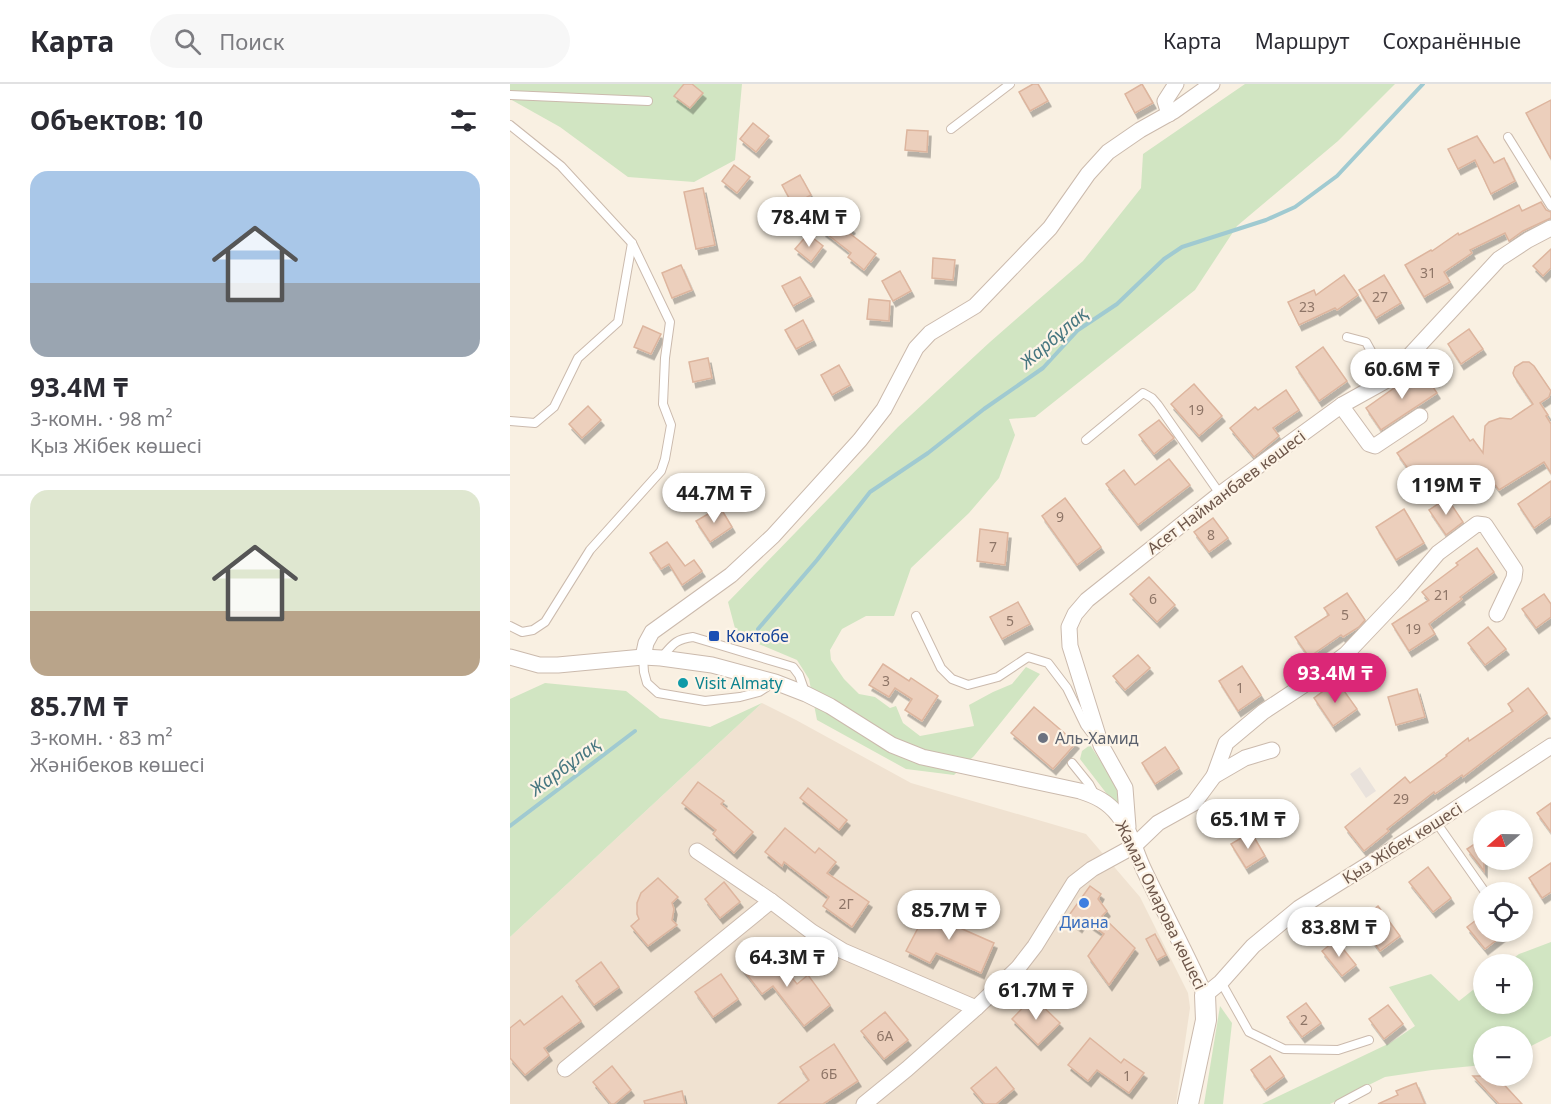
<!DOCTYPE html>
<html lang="ru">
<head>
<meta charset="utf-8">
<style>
	:root { --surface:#fff; --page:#f7f7f7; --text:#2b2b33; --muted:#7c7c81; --line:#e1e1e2; --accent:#db2777 }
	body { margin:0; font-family:"Noto Sans",sans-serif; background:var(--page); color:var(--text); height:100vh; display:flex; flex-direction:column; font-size:22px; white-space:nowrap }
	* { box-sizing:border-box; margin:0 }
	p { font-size:20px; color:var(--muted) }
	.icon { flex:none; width:33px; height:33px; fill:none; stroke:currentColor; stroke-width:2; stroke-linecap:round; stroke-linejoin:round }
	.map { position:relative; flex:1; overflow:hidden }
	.details { display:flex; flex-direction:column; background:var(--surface); width:510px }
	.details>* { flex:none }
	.needle { width:39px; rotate:250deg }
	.fabs { position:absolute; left:963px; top:726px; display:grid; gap:12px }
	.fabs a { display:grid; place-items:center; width:60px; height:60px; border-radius:50%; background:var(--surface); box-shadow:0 3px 9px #0003; font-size:30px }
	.price { position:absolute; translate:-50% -51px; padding:0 14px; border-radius:21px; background:#fff; color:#222; font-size:20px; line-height:39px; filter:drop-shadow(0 2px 3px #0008) }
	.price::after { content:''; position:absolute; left:50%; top:36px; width:18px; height:14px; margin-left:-9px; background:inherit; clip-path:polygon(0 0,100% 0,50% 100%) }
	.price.current { background:var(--accent); color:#fff }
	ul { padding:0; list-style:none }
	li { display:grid; align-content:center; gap:12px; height:318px; padding:0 30px }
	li+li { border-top:2px solid var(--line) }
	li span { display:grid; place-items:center; height:186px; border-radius:18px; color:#555 }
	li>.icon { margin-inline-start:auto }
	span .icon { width:108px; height:108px; fill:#fffc; stroke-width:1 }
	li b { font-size:26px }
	h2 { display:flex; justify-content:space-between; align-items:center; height:72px; padding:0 30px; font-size:26px }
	header { display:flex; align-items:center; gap:36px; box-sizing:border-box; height:84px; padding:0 30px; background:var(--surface); border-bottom:2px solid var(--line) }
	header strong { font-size:28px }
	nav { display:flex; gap:33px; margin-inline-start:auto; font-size:21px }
	.search { width:420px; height:54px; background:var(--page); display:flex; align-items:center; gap:15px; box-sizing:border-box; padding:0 21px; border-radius:33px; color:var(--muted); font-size:22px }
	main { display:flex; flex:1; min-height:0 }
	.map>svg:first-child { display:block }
	.residential { fill:#f0e2d1 }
	.industrial { fill:#e9e2dc }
	.green { fill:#d1e5c2 }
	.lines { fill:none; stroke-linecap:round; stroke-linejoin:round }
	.stream { stroke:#a0cad1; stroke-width:4 }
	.building { fill:#eccfbc; stroke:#ddb59e; stroke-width:1.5; filter:url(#shadow) }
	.service-casing { stroke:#cbbaad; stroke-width:10 }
	.minor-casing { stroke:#cbbaad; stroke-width:17 }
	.tertiary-casing { stroke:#cbbaad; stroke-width:22 }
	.service { stroke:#fff; stroke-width:8 }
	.minor { stroke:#fff; stroke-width:15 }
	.tertiary { stroke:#fff; stroke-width:20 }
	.transit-dot { fill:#1a4fb4; stroke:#fdf4e7; stroke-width:2 }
	.culture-dot { fill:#0f9aa8; stroke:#fdf4e7; stroke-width:2 }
	.worship-dot { fill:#6b7280; stroke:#fdf4e7; stroke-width:2 }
	.shop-dot { fill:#3f7fe0; stroke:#fdf4e7; stroke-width:2 }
	.labels { text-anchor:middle; stroke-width:4.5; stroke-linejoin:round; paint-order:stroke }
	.number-label { font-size:14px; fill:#8e7567 }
	.street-label { font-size:16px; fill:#6e574b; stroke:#fdf4e7 }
	.transit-label { font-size:16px; fill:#164399; stroke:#fdf4e7; text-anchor:start }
	.culture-label { font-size:16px; fill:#0d838f; stroke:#fdf4e7; text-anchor:start }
	.worship-label { font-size:16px; fill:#5b616d; stroke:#fdf4e7; text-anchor:start }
	.shop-label { font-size:16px; fill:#366cbe; stroke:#fdf4e7 }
	.water-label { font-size:18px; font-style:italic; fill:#477780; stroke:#fdf4e7 }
</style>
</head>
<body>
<header>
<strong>Карта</strong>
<div class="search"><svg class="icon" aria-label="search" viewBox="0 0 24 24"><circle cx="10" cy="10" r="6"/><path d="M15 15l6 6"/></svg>Поиск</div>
<nav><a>Карта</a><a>Маршрут</a><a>Сохранённые</a></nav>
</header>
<main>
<section class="details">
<h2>Объектов: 10<svg class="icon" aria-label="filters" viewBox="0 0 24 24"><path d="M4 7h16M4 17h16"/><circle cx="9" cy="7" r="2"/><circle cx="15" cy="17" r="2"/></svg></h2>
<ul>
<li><span style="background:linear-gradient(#a9c7e8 60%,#9aa5b1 0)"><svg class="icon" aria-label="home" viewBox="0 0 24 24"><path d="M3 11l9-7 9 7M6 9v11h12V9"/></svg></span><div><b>93.4M ₸</b><p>3-комн. · 98 m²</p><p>Қыз Жібек көшесі</p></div></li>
<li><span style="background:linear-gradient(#dfe7d0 65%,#b9a48a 0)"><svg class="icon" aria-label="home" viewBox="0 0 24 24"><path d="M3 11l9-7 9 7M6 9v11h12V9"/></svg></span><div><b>85.7M ₸</b><p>3-комн. · 83 m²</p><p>Жәнібеков көшесі</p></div></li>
</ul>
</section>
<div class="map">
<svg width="1041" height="1020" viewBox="0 0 1041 1020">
	<defs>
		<filter id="shadow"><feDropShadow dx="3" dy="5.5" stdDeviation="0" flood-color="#0004"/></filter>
	</defs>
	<rect width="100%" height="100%" fill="#f9f0e2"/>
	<polygon class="residential" points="252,619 286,636 401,699 576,750 630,813 678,909 680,924 666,1020 0,1020 0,853"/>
	<polygon class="industrial" points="850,683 866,707 856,714 840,690"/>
	<g class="green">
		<polygon points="0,0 232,0 225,76 184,98 118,93 50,43 0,15"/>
		<polygon points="735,0 885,0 828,57 727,142 685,206 525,333 499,335 505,351 489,394 459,429 401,484 384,532 356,532 332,545 320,566 321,576 334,595 349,610 365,613 380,624 386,622 393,639 410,652 464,642 459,621 483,608 502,600 516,583 530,590 464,672 444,691 396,685 307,636 299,595 287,576 244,558 226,548 218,518 388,343 480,258 573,177 631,104 633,70"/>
		<polygon points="35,599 116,607 150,634 200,643 252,619 0,853 0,615"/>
		<path d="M580 661 605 699 614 735C601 714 585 695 570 675L572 667Z"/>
		<polygon points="1041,858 1041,952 1013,966 1012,952 974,952 973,981 922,986 875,993 820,1020 752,1020 880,959 905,942 879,903 921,890 949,917 973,898 974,920 1012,920 1012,880 996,880 1009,870"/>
		<polygon points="710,922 722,939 713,1020 694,1020"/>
	</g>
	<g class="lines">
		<g class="stream">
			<polyline points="248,545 307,476 360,408 418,369 474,325 533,284 568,246 607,220 654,175 672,163 756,136 785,123 827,92 913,0"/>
			<polyline points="0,742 125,647"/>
		</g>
	</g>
	<g class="building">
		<polygon points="174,0 182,0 193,9 180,24 164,12"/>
		<polygon points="523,0 528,0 538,17 520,27 509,8"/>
		<polygon points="632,0 643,19 625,29 615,10"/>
		<polygon points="1041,16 1041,75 1016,29"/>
		<polygon points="243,39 259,52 246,68 230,55"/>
		<polygon points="397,46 418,47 417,68 395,66"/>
		<polygon points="967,52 984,79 994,74 1005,97 981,110 965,76 948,85 938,65"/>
		<polygon points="224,81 240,93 227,109 212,97"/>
		<polygon points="290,91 301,111 283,121 272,101"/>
		<polygon points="193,104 205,161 186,165 174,108"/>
		<polygon points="1031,118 1036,126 1041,128 1041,134 1013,147 999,157 995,149 960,166 962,169 934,188 940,198 914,213 895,181 921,166 922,167 948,149 949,151 1009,121 1012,127"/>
		<polygon points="326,131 342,144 338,148 366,170 354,186 338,173 341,169 313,147"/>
		<polygon points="298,150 313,162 301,178 285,165"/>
		<polygon points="1041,165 1041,184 1033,192 1023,182"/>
		<polygon points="423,174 445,176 443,196 422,194"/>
		<polygon points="171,181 182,206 162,214 152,189"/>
		<polygon points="390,187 401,207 383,217 372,197"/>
		<polygon points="834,191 848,211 827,226 825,224 789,241 778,218 804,206 806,211"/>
		<polygon points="874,191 891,219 866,234 849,206"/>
		<polygon points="290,193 301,212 283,222 272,202"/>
		<polygon points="359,215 380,217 379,237 357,235"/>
		<polygon points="293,236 303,256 286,265 275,246"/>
		<polygon points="133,242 151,250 141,270 124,263"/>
		<polygon points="959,245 973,265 951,280 938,260"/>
		<polygon points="813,263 837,297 809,317 786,283"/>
		<polygon points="198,274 202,294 183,298 179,278"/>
		<polygon points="1013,278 1019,278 1024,282 1041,307 1039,313 1030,319 1038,331 1036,332 1041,340 1041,389 1034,378 989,406 974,386 958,397 953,390 930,405 916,384 904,393 887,369 943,332 960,357 963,355 973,369 975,342 979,338 990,334 1001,335 1023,320 1004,292 1003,289 1005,283"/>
		<polygon points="329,281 340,301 322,311 311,291"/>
		<polygon points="911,285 927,309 871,346 856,324"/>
		<polygon points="684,300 712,332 689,352 661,320"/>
		<polygon points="776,306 789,326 763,344 769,352 744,373 720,344 745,323 748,326"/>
		<polygon points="78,322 91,336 72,354 59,340"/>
		<polygon points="649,336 664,354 644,370 629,351"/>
		<polygon points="659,375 680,401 628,441 596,400 614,386 625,401"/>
		<polygon points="1041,397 1041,432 1024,444 1008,420"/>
		<polygon points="555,414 591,463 567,481 532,432"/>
		<polygon points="937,414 953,438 936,451 919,426"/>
		<polygon points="210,423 222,443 200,458 186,437"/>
		<polygon points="894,425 914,459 886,476 866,443"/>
		<polygon points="703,434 718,454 699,468 684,448"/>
		<polygon points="470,445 498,449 495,481 467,477"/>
		<polygon points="157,458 175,482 184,476 192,487 172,501 159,480 151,485 140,469"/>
		<polygon points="967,464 984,488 950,513 952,515 919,540 925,550 899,567 882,540 919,516 912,508 948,481 946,479"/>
		<polygon points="639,493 665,521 647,538 620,510"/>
		<polygon points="837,509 855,536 849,543 833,553 831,551 799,573 785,553 819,531 814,524"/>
		<polygon points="1034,510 1041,520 1041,533 1026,544 1012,525"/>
		<polygon points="508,518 520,540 492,555 480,533"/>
		<polygon points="978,543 996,565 975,581 958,559"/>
		<polygon points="628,571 640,584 615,606 603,592"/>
		<polygon points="373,580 399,597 401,594 428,612 412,637 395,626 402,615 385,604 379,613 359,601"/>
		<polygon points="732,582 751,611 728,627 709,597"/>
		<polygon points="827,597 847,625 823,642 804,614"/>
		<polygon points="1018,604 1037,629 953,693 952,691 925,710 924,708 877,745 879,747 854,767 835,743 895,693 900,699 937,672 936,671 958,654 959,657 1003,627 998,620"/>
		<polygon points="907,605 915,633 886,641 878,613"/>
		<polygon points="524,623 566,659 543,685 501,649"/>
		<polygon points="655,663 669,684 645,700 632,679"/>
		<polygon points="188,698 214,717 211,720 243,748 224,769 203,750 206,746 172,719"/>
		<polygon points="298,704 337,736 329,746 290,714"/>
		<polygon points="1041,719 1041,748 1027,729"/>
		<polygon points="275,744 305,769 309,764 326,778 317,789 359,818 342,843 313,822 319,813 274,778 272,782 255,768"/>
		<polygon points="741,748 755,772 736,784 721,760"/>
		<polygon points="974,754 974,787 957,765"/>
		<polygon points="1041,779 1041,808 1032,814 1019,794"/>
		<polygon points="918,783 941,814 923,828 899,798"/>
		<polygon points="148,794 168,813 162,819 164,825 162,836 167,841 138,862 121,842 129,835 127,830 127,819 131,809"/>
		<polygon points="214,798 230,818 210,834 195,815"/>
		<polygon points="580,802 591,810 588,815 597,827 592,832 625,864 599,901 578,872 594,850 574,836 569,843 557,834"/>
		<polygon points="421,819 445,831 441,840 484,859 471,889 426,869 420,879 396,867"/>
		<polygon points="868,822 890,852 870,867 848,837"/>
		<polygon points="974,830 974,848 997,848 975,865 957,843"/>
		<polygon points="645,850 656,871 647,876 636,855"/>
		<polygon points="826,856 846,881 832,892 812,867"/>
		<polygon points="248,870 255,880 265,872 287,900 298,891 320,921 294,942 263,902 252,910 231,883"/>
		<polygon points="91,878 109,903 84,921 66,897"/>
		<polygon points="211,890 228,915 203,933 185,908"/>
		<polygon points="52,912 71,937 34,964 39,971 15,991 0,974 0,944 10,936 14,941"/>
		<polygon points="523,913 550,939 528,961 502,935"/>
		<polygon points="796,919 811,939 792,953 777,933"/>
		<polygon points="878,921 893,940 874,955 859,935"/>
		<polygon points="375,928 398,956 374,975 351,947"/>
		<polygon points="580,954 611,979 614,975 634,989 619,1009 587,986 578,997 558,981"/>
		<polygon points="324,960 348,997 313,1020 268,1020 299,996 290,983"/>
		<polygon points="760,972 774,992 755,1006 741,986"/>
		<polygon points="102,982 121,1006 104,1020 101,1020 83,998"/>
		<polygon points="486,983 504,1005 486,1020 475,1020 461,1004"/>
		<polygon points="963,992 986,992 1012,1020 989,1020"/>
		<polygon points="906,999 915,1020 868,1020 888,1011 886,1007"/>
		<polygon points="172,1007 175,1020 135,1020 134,1017"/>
	</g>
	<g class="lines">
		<g class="service-casing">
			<g id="service">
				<polyline points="0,11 138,17"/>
				<polyline points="0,41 51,82 122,159 160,238 155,274 153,320 161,341 155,375 151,387 80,466 35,538 23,546 12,548 0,542"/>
				<polyline points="441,45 500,0"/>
				<polyline points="998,53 1041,122"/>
				<polyline points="837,253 856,258 877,296"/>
				<polyline points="0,337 25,339 44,323 68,274 108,238 122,159"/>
				<polyline points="576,356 633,309 642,314 648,321 710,410"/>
				<polyline points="406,532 431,584 442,595 458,601 488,593 518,573 538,579 557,604 575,641 584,653"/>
				<polyline points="133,573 134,588 137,599 148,609 195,617 230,613 249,608 263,599"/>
				<path d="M152 573C163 560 166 555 183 553L283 583 289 591 295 608"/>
				<polyline points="562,679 579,700 585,711"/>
				<polyline points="926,738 975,808"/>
				<polyline points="711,898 739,948 774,965 828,966 859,956"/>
				<polyline points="829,1020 857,1005"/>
			</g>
		</g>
		<g class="minor-casing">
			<g id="minor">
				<polyline points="659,30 655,17 666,0"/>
				<polyline points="832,321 835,327 859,360 865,362 910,332"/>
				<path d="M0 573 29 581H48L133 573 151 574 202 581 265 598 296 610 320 622 382 661 412 673 570 707C586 712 598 718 608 731 621 747 625 767 634 786 654 828 676 868 695 911L711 898 743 862 789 824 926 738 1041 662"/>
				<polyline points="133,573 136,559 142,548 221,491 263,452 350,356 374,325 406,264 420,249 465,222 540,144 578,90 598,68 630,46 664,27 702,0"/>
				<polyline points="704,692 716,659 753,628 800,597 836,570 893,510 928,469 967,440 975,441 1005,486 1004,494 987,530"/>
				<polyline points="618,743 615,704 591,661 560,562 559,543 565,530 577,516 710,410 832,321 877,296 989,175 1018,156 1041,144"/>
				<polyline points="187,767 261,817 302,848 333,867 466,924"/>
				<polyline points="55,985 261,817"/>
				<polyline points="354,1020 397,985 466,924 508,884 525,862 564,799 582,785 624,762 648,739 684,719 704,692 735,674 762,666"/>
			</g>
		</g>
		<g class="tertiary-casing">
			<polyline id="tertiary" points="678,1020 696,936 695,911"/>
		</g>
		<use href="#service" class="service"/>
		<use href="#minor" class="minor"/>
		<use href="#tertiary" class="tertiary"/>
	</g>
	<rect class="transit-dot" x="198" y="546" width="12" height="12" rx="3"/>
	<circle class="culture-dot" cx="173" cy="599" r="6"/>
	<circle class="worship-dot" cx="533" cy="654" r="6"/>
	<circle class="shop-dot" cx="574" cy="819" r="6"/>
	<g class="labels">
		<g class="number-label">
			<text x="918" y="194">31</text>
			<text x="870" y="218">27</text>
			<text x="797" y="228">23</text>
			<text x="686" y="331">19</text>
			<text x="550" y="438">9</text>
			<text x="701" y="456">8</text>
			<text x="483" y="468">7</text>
			<text x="932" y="516">21</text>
			<text x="643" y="520">6</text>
			<text x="835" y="536">5</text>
			<text x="500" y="542">5</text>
			<text x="903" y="550">19</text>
			<text x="376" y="602">3</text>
			<text x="730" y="609">1</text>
			<text x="891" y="720">29</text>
			<text x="336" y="825">2Г</text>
			<text x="794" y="941">2</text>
			<text x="375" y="957">6А</text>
			<text x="319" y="995">6Б</text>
			<text x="617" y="997">1</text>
		</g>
		<g class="street-label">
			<text transform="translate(716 408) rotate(-37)" y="6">Асет Найманбаев көшесі</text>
			<text transform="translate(892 759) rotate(-32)" y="6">Қыз Жібек көшесі</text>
			<text transform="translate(651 821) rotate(64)" y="6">Жамал Омарова көшесі</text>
		</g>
		<g class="transit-label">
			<text x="216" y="558">Коктобе</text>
		</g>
		<g class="culture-label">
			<text x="185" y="605">Visit Almaty</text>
		</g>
		<g class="worship-label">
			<text x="545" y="660">Аль-Хамид</text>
		</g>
		<g class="shop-label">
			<text x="574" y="844">Диана</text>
		</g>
		<g class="water-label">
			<text transform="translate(544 254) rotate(-41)" y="6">Жарбұлақ</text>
			<text transform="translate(55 683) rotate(-37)" y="6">Жарбұлақ</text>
		</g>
	</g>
</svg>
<div class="fabs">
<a><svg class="needle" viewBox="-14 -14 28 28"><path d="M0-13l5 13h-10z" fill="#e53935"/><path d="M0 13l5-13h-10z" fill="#7c7c81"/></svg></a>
<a><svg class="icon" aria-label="locate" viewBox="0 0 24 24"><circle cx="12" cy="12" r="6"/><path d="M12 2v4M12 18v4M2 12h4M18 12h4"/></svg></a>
<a>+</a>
<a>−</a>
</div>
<b class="price" style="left:299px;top:164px">78.4M ₸</b>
<b class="price" style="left:892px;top:316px">60.6M ₸</b>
<b class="price" style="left:936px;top:432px">119M ₸</b>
<b class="price" style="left:204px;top:440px">44.7M ₸</b>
<b class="price current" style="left:825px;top:620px">93.4M ₸</b>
<b class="price" style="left:738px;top:766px">65.1M ₸</b>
<b class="price" style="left:439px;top:857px">85.7M ₸</b>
<b class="price" style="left:829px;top:874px">83.8M ₸</b>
<b class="price" style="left:277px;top:904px">64.3M ₸</b>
<b class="price" style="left:526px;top:937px">61.7M ₸</b>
</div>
</main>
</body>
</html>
